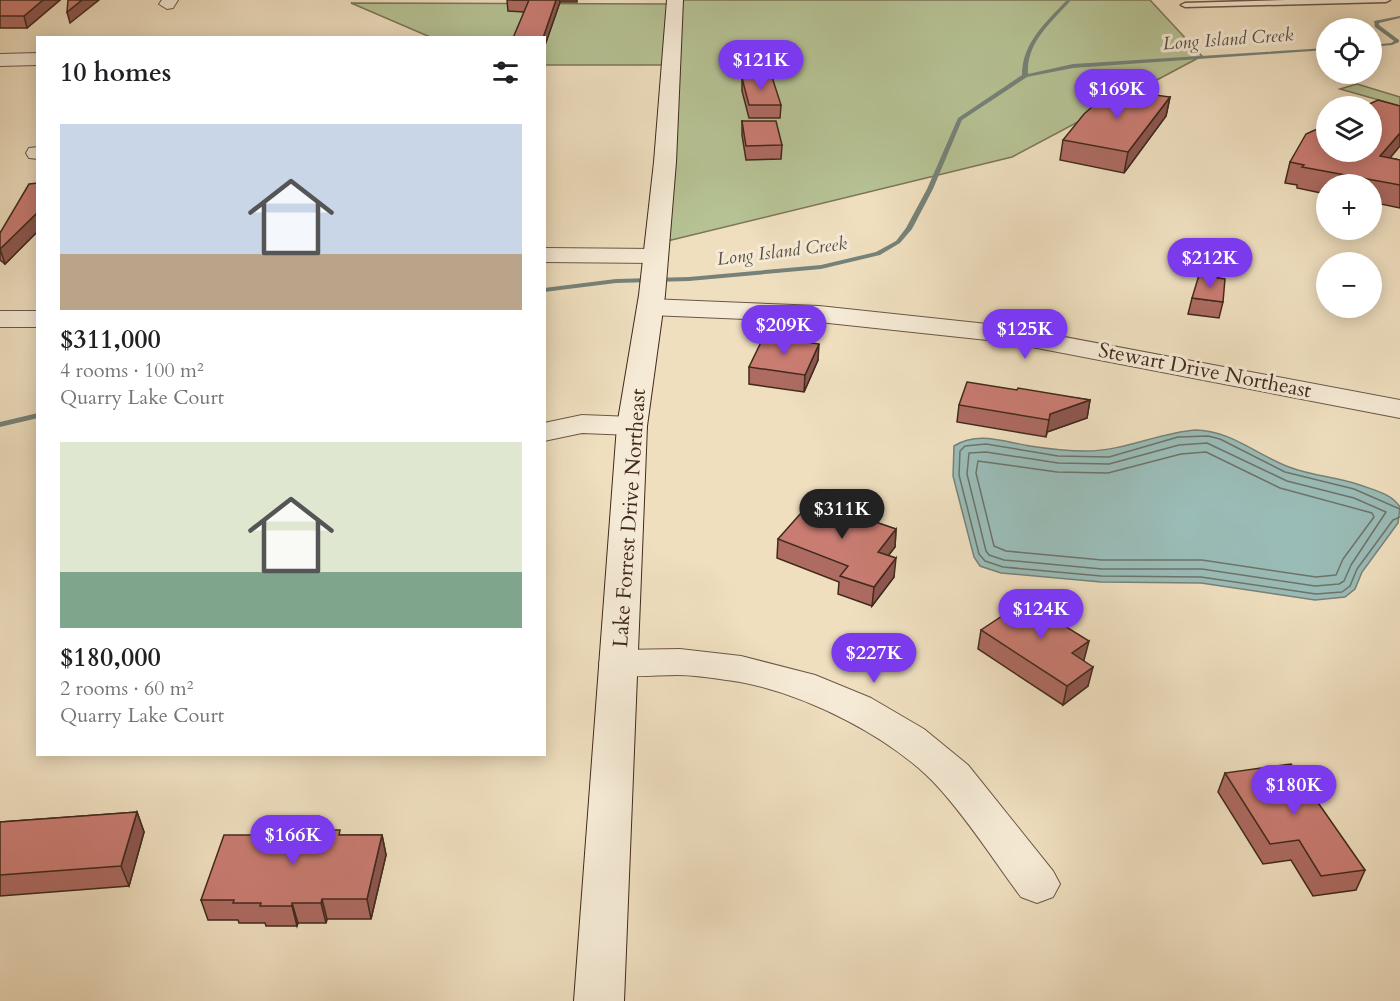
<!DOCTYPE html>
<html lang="en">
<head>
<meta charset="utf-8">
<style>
	:root { --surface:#fff; --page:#f6f6f6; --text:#202124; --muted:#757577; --accent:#7c3aed }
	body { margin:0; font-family:Cardo,serif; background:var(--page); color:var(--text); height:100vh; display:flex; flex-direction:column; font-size:22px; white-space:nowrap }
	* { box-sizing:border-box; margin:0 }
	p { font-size:20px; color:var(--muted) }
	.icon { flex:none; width:33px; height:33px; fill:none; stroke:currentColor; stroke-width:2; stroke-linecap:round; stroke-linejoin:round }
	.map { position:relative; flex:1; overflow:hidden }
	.sheet { position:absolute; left:36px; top:36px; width:510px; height:720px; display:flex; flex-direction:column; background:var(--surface); border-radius:0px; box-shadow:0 3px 15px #0003 }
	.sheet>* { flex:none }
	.buttons { position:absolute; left:1316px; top:18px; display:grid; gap:12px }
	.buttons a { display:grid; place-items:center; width:66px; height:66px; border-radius:50%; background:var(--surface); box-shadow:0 3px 15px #0003; font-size:30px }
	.price { position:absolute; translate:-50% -51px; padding:0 14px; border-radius:21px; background:var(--accent); color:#fff; font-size:20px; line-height:39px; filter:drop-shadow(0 2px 3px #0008) }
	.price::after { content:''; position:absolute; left:50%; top:36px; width:18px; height:14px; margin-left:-9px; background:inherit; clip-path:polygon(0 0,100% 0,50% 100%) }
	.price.on { background:#222; color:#fff }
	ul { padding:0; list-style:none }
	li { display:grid; align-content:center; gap:12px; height:318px; padding:0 24px }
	li span { display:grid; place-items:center; height:186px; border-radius:0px; color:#555 }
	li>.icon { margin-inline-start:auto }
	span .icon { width:108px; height:108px; fill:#fffc; stroke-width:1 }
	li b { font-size:26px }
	h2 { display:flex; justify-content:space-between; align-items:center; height:72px; padding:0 24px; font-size:26px }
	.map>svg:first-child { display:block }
	.green { fill:#b6c294; stroke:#7c7658; stroke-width:1.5 }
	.water { fill:#9abcb7; stroke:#768279; stroke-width:1.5 }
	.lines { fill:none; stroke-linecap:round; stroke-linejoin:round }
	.shore { stroke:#6e736a; stroke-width:1.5 }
	.stream { fill:#768279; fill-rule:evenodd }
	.lane-casing { stroke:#6c5746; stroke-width:3 }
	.street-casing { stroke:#6c5746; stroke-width:2 }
	.secondary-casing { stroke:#412a1d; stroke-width:2 }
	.lane { fill:#f5ead5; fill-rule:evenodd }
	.street { fill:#f5ead5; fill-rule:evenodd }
	.secondary { fill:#f5ead5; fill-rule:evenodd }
	.wall { fill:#ad6b62; stroke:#412a1d; stroke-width:1.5 }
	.shaded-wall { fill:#8d5750; stroke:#412a1d; stroke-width:1.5 }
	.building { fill:#c97c72; stroke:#412a1d; stroke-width:1.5 }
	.labels { text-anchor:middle; stroke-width:6; stroke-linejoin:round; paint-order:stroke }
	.far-water-label { font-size:18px; font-style:italic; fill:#574e44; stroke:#f5ead5 }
	.street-label { font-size:21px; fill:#412a1d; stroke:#f5ead5 }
</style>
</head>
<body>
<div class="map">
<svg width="1400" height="1001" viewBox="0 0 1400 1001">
	<rect width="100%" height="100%" fill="#efdfbf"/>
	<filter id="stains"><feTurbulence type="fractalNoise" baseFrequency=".00333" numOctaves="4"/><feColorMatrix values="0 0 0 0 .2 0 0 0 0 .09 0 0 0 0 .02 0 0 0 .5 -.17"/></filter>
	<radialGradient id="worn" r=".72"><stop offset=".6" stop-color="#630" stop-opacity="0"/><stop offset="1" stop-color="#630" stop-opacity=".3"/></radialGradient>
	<g class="green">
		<polygon points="679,0 1150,0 1202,56 1012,157 655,244 673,65 545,65 544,38 430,37 351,3 678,4"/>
		<polygon points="1357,84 1400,97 1400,106 1340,89"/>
	</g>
	<path class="water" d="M1195 430C1230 430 1257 455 1289 467 1312 476 1337 477 1360 485 1374 490 1392 494 1400 507L1398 523 1362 572 1355 589 1345 597 1315 600 1201 583 1101 582 1001 573 980 566 974 557 953 476 954 446C978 431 1004 442 1030 446 1049 449 1067 451 1086 451 1124 451 1158 433 1195 430Z"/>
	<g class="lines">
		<g class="shore">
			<polygon points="1207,443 1287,481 1354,498 1386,512 1351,565 1344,581 1339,584 1315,586 1202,569 1102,569 1004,560 989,555 986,551 967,474 969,453 986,452 1058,463 1109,464 1179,445"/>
			<polygon points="1206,452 1280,488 1372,513 1374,517 1343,559 1336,575 1316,577 1202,560 1102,560 1006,551 994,546 976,473 978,461 1057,472 1108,473 1181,454"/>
			<polyline points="1400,509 1354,489 1285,472 1220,439 1208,436 1178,437 1109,457 1058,456 986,444 965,446 960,451 959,475 979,554 985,561 1003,567 1101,576 1201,577 1316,594 1342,592 1350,586 1357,569 1393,520 1400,517"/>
		</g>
		<g class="stream">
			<path d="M1067 0H1071C1052 22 1026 42 1028 74L1073 64 1326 48V50L1073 68 1027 77 962 120 933 189 912 229 900 243 880 255 821 269 689 281 616 283 544 292V288L616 279 689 277 821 265 876 252 896 241 906 228 927 189 958 118 1022 75C1022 43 1046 22 1067 0Z"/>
			<polygon points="1400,16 1400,18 1379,23 1379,25 1399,40 1399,42 1392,45 1371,47 1371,45 1391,43 1394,41 1375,27 1374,21"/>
			<polygon points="38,413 38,418 0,427 0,422"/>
		</g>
		<g class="lane-casing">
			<polygon id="lane" points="1286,0 1390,0 1386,2 1185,7 1181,5 1185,3"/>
		</g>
		<g class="street-casing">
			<g id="street">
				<polygon points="162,0 178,0 173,8 167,9 159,4"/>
				<polygon points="38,53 38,65 0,66 0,54"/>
				<polygon points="38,147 38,159 29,158 26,153 29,148"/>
				<polygon points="544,248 656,249 665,251 668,256 665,261 656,263 544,262"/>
				<polygon points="650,299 819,306 1006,326 1400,400 1400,418 1006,342 819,322 650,315 641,313 637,307 641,301"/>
				<rect x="0" y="311" width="38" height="16"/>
				<polygon points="582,415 632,417 643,420 647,426 643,432 632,435 582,433 544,441 544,423"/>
				<path d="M680 649 741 656 815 675 871 698 924 729 968 765 1053 871 1060 884 1053 897 1037 903 1021 897C994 861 969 821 939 788 894 738 806 694 740 682 720 679 697 675 677 675 653 675 628 679 604 672L599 663 604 654 618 650Z"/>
			</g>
		</g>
		<g class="secondary-casing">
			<polygon id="secondary" points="667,0 683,0 676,162 665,295 647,426 624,1001 574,1001 617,426 639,295 654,162"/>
		</g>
		<use href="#lane" class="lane"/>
		<use href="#street" class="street"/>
		<use href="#secondary" class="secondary"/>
	</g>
	<g class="wall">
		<polygon points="0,0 60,0 27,28 0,28"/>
		<polygon points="507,0 577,0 577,2 560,2 544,48 544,38 524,12 508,11"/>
		<polygon points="742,78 781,105 780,118 749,118 742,91"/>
		<polygon points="1170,97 1166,116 1124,173 1060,160 1063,140"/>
		<polygon points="742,121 782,145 781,159 746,160 742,135"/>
		<polygon points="1390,158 1400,160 1400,208 1371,202 1371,184 1326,184 1326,194 1297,188 1297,185 1285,183 1290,162"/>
		<polygon points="38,183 38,231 5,264 0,260 0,233"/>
		<polygon points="1192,298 1223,302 1219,318 1188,314"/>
		<polygon points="818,360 804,392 749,384 749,367"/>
		<polygon points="1017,390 1090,400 1087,418 1047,432 1046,437 957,422 959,405"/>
		<polygon points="841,510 896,529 895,547 888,556 894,577 872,606 838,594 839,582 777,558 778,539"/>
		<polygon points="1056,610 1054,620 1084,660 1083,661 1088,686 1063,705 978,649 981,630"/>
		<polygon points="1225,773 1365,870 1356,890 1313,896 1291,860 1263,864 1218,792"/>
		<polygon points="137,812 144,832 129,886 0,896 0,822"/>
		<polygon points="322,830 341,835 382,835 386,855 371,919 327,919 326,923 298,923 297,926 266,926 265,923 239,923 238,920 208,920 201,900 278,835"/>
	</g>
	<g class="shaded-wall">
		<polygon points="43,0 60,0 27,28 24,16"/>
		<polygon points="82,0 99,0 70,23 67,12"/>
		<polygon points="556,0 559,0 560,2 544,48 544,38 543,38"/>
		<polygon points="1170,97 1166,116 1124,173 1128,152"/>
		<polygon points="1400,133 1400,146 1374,177 1380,156"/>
		<polygon points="38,212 38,231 5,264 0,249"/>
		<polygon points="819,344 818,360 804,392 805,375"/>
		<polygon points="1090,400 1087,418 1047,432 1046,437 1050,414"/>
		<polygon points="842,503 840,521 837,509"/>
		<polygon points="896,529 895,547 876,571 878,552"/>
		<polygon points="896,558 894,577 872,606 874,587"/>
		<polygon points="1056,610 1053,629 1047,615"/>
		<polygon points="1089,641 1084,660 1068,673 1072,653"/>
		<polygon points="1093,667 1088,686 1063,705 1067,686"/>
		<polygon points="137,812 144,832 129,886 121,866"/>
		<polygon points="319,817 324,837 315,830"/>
		<polygon points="382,835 386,855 371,919 367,899"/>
		<polygon points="322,899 327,919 326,923 321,903"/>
		<polygon points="292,903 298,923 297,926 292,906"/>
	</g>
	<g class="building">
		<polygon points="0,0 43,0 24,16 0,16"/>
		<polygon points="68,0 82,0 67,12"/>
		<polygon points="512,0 556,0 543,38 513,38 529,0"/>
		<polygon points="772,77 781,105 749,105 742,78"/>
		<polygon points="1119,90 1170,97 1128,152 1063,140 1084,114 1110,91 1117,93"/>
		<polygon points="1378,100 1400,106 1400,133 1380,156 1400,160 1400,185 1302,167 1304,165 1290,162 1306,134 1326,125 1326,152 1371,152 1371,106 1365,106"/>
		<polygon points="742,121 776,121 782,145 746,146"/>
		<polygon points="38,183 38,212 0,249 0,233 29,184"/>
		<polygon points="1199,275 1225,279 1223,302 1192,298"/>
		<polygon points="764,336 819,344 805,375 749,367"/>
		<polygon points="967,382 1017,390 1018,388 1090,400 1050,414 1049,420 959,405"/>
		<polygon points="817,495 842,503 837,509 896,529 878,552 896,558 874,587 840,576 848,566 778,539"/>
		<polygon points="1032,596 1056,610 1047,615 1089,641 1072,653 1093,667 1067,686 981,630"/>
		<polygon points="1291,764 1365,870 1321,876 1299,840 1270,844 1225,773"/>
		<polygon points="137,812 121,866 0,875 0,822"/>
		<polygon points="284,817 319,817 315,830 340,830 339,835 382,835 367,899 322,899 321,903 292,903 292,906 260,906 261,903 233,903 234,900 201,900 224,835 278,835"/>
	</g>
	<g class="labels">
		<g class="far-water-label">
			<text transform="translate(1228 39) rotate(-4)" y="6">Long Island Creek</text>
			<text transform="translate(782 251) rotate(-7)" y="6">Long Island Creek</text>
		</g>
		<g class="street-label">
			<text transform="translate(1205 370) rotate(11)" y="7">Stewart Drive Northeast</text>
			<text transform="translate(629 518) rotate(-86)" y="7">Lake Forrest Drive Northeast</text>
		</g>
	</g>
	<rect width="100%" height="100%" filter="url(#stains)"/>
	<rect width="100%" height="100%" fill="url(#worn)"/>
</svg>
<div class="buttons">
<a><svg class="icon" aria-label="locate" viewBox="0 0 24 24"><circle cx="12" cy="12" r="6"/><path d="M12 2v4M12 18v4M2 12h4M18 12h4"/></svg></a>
<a><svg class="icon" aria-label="layers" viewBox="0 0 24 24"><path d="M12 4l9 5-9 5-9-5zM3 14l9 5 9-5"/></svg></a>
<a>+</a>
<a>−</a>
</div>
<b class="price" style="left:761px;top:91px">$121K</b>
<b class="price" style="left:1117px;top:120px">$169K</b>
<b class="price" style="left:1210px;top:289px">$212K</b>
<b class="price" style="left:784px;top:356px">$209K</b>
<b class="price" style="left:1025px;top:360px">$125K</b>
<b class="price on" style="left:842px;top:540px">$311K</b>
<b class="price" style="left:1041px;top:640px">$124K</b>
<b class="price" style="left:874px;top:684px">$227K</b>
<b class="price" style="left:1294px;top:816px">$180K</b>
<b class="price" style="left:293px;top:866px">$166K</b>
<section class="sheet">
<h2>10 homes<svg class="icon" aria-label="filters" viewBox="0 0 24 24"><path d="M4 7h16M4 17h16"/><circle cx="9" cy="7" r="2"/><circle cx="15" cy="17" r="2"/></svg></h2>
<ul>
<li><span style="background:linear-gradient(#c9d6e8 70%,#b9a48a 0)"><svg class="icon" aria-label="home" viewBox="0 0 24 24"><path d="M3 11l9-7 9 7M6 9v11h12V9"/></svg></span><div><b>$311,000</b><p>4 rooms · 100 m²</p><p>Quarry Lake Court</p></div></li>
<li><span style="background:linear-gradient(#dfe7d0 70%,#7fa58c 0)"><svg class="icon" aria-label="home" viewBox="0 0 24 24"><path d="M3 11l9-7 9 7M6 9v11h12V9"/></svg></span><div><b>$180,000</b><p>2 rooms · 60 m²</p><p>Quarry Lake Court</p></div></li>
</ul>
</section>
</div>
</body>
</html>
